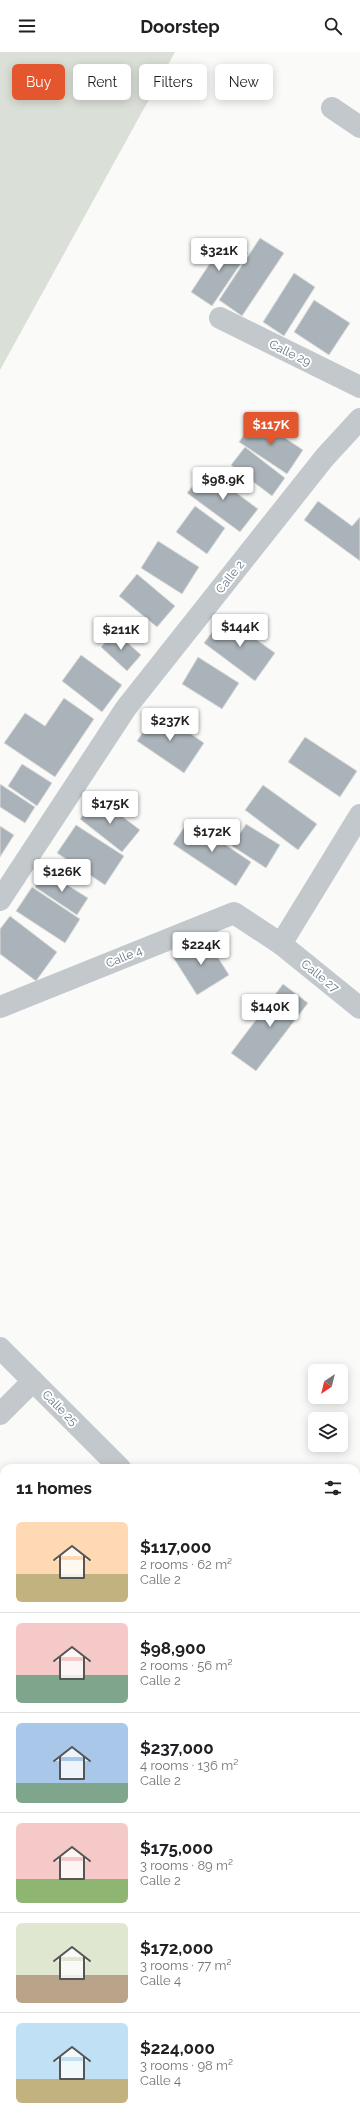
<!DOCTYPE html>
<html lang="en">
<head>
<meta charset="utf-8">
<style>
	:root { --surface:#fff; --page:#f6f6f6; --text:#202124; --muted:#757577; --line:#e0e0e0; --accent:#e4572e }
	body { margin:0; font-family:Raleway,sans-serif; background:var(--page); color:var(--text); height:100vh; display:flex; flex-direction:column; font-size:15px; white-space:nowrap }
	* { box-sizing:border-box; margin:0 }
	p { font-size:13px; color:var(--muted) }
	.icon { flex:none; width:22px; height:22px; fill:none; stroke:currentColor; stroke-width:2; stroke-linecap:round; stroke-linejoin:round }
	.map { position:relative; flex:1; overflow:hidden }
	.sheet { position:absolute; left:0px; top:1412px; width:360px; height:656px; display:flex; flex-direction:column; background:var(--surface); border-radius:12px 12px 0 0; box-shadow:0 2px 10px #0003 }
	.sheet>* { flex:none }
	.guide { position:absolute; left:12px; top:12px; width:336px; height:36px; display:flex; gap:8px }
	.needle { width:26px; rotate:215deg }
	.controls { position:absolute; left:308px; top:1312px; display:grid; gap:8px }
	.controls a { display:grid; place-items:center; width:40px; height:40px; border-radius:6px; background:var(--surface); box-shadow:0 2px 10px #0003; font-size:20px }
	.price { position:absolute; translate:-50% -34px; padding:0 9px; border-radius:4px; background:#fff; color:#222; font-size:13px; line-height:26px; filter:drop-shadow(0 1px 2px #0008) }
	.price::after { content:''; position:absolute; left:50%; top:24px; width:12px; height:9px; margin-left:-6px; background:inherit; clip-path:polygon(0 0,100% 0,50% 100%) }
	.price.current { background:var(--accent); color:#fff }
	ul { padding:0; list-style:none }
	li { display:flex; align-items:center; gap:12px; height:100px; padding:0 16px }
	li+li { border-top:1px solid var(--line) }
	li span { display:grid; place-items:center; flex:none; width:112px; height:80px; border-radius:6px; color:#555 }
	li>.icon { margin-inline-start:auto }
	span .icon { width:48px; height:48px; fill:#fffc; stroke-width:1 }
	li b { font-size:17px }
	h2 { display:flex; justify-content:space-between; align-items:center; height:48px; padding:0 16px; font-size:17px }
	.chip { padding:0 14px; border-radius:6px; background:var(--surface); box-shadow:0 2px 10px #0003; font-size:14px; line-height:36px }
	.chip.current { background:var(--accent); color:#fff }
	header { display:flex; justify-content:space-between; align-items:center; height:52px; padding:0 16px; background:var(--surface); font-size:18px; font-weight:700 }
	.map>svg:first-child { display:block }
	.green { fill:#dadfd7 }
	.building { fill:#aab3b9; stroke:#dcdcda }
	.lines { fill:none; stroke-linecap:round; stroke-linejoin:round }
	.minor { stroke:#c3c8cc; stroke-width:22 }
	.labels { text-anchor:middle; stroke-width:4; stroke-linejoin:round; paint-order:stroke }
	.street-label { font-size:12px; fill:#657683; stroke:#fff }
</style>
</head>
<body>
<header><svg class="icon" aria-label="menu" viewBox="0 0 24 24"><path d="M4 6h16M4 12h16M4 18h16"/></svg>Doorstep<svg class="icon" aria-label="search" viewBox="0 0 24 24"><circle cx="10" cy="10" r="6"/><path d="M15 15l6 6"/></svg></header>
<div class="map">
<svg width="360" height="2068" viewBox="0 0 360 2068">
	<rect width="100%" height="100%" fill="#fafaf8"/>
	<polygon class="green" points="0,0 175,0 0,318"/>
	<g class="building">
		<polygon points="260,186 284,201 242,264 219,248"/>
		<polygon points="226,187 248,201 212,254 191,240"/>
		<polygon points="294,221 315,235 284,284 263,270"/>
		<polygon points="314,248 350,271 329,303 294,280"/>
		<polygon points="255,366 303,398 287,422 239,390"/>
		<polygon points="245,395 285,426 272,444 231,413"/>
		<polygon points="206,418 258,457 240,480 187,441"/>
		<polygon points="318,449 352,474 360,465 360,509 304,468"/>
		<polygon points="195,454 225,476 207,502 176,480"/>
		<polygon points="158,489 199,515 182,542 141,516"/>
		<polygon points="137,522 175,554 157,575 119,544"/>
		<polygon points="224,564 275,601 255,629 204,591"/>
		<polygon points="115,579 141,603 127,619 101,595"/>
		<polygon points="81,603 122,633 102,660 62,629"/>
		<polygon points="198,605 239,631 222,657 182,632"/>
		<polygon points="64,646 94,667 55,725 4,691 25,661 45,674"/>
		<polygon points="157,659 204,691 184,721 137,689"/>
		<polygon points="305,685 357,719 340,745 288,710"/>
		<polygon points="22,712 52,731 37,754 8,734"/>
		<polygon points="0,732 35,755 25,771 0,755"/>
		<polygon points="263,733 317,772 298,798 245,758"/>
		<polygon points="97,745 140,778 122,800 80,767"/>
		<polygon points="189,768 251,810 236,834 173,792"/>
		<polygon points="246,772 280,793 266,816 232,794"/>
		<polygon points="76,773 124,804 105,833 57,801"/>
		<polygon points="0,774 14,783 0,805"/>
		<polygon points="45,819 88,846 77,863 35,835"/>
		<polygon points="32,835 80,867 65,891 16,859"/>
		<polygon points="10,864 57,900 36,929 0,902 0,877"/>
		<polygon points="205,885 229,923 197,943 173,905"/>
		<polygon points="283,932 308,951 256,1019 231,1001"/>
		<polygon points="2,1632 4,1634 4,1663 0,1667 0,1635"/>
		<polygon points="0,1961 4,1964 4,2029 0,2026"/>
		<polygon points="37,2064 81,2064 77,2068 40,2068"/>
	</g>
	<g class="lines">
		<g class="minor">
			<polyline points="332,56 360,75"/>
			<polyline points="220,266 360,335"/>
			<polyline points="0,848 126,656 325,405 360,367"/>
			<polyline points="281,892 360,763"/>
			<polyline points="0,955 234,861 281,892 360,956"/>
			<polyline points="0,1296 120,1416"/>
			<polyline points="0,1362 33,1329"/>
			<polyline points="0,1567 4,1571"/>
			<polyline points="356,1629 360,1625"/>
			<polyline points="356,1652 360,1657"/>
			<polyline points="356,1873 360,1869"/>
			<polyline points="356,1928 360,1932"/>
			<polyline points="143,2068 147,2064"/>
		</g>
	</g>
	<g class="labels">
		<g class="street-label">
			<text transform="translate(290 301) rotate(26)" y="4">Calle 29</text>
			<text transform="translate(230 525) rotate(-52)" y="4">Calle 2</text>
			<text transform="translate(124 905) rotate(-22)" y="4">Calle 4</text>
			<text transform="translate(320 924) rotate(39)" y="4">Calle 27</text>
			<text transform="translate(60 1356) rotate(45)" y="4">Calle 25</text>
		</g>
	</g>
</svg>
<div class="controls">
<a><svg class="needle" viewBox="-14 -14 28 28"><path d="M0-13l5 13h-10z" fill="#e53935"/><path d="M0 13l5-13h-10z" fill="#757577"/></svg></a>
<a><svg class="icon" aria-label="layers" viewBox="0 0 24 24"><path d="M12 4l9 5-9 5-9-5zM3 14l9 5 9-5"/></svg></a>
</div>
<b class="price" style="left:219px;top:220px">$321K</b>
<b class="price current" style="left:271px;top:394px">$117K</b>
<b class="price" style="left:223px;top:449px">$98.9K</b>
<b class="price" style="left:240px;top:596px">$144K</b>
<b class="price" style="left:121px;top:599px">$211K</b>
<b class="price" style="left:170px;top:690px">$237K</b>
<b class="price" style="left:110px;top:773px">$175K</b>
<b class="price" style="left:212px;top:801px">$172K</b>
<b class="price" style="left:62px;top:841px">$126K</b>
<b class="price" style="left:201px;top:914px">$224K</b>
<b class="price" style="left:270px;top:976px">$140K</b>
<div class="guide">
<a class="chip current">Buy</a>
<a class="chip">Rent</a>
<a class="chip">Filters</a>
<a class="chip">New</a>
</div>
<section class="sheet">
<h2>11 homes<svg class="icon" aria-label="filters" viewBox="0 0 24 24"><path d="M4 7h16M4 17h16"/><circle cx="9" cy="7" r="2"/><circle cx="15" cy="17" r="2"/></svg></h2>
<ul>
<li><span style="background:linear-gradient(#ffd9b3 65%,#c2b280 0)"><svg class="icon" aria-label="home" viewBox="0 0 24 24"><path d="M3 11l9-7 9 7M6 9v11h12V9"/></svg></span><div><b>$117,000</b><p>2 rooms · 62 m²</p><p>Calle 2</p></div></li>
<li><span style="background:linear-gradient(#f6c9c9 65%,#7fa58c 0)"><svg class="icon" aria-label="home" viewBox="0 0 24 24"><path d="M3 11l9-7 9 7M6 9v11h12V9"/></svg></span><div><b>$98,900</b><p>2 rooms · 56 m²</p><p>Calle 2</p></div></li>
<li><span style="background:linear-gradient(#a9c7e8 75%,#7fa58c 0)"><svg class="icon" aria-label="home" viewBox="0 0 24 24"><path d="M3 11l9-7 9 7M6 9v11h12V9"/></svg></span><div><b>$237,000</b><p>4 rooms · 136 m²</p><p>Calle 2</p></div></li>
<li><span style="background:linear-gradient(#f6c9c9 70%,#8fb573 0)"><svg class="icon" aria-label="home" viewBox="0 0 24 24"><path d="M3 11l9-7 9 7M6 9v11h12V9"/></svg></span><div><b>$175,000</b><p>3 rooms · 89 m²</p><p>Calle 2</p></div></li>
<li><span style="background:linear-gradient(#dfe7d0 65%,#b9a48a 0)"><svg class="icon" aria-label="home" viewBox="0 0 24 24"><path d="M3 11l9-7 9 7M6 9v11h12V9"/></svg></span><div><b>$172,000</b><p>3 rooms · 77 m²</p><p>Calle 4</p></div></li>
<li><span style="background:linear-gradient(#bfe0f5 70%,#c2b280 0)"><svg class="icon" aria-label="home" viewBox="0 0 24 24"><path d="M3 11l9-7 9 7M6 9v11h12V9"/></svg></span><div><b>$224,000</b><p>3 rooms · 98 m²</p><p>Calle 4</p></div></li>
</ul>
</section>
</div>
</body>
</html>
